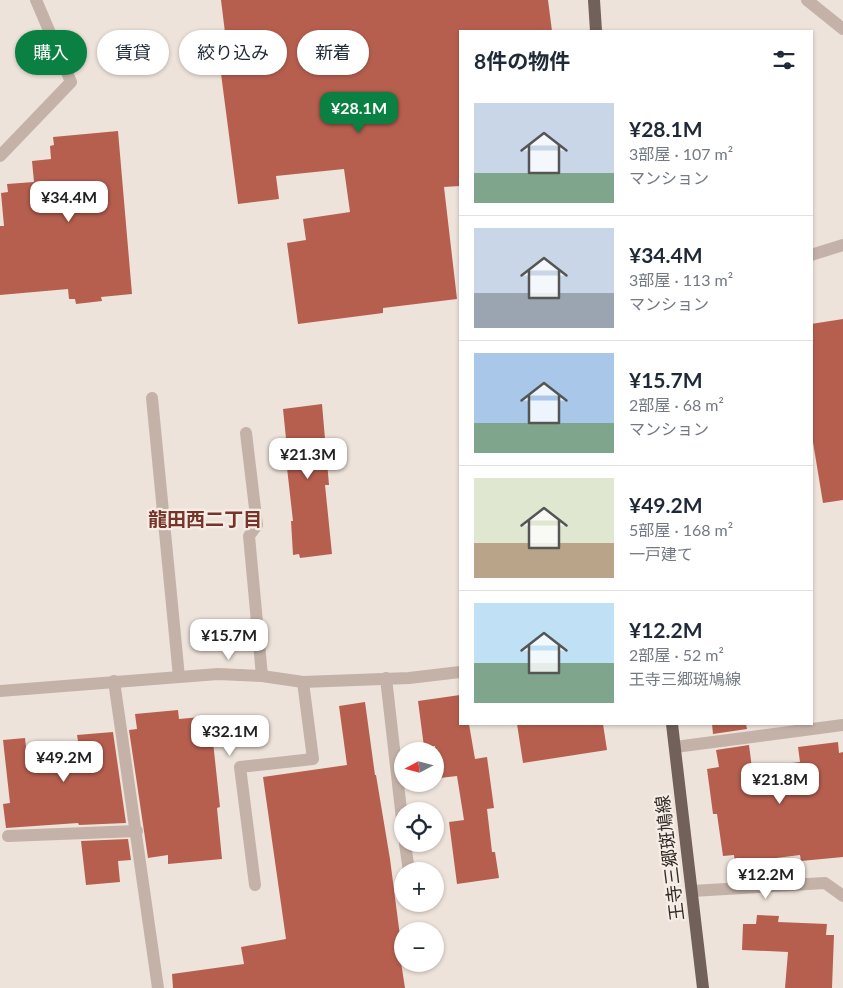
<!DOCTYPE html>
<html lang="ja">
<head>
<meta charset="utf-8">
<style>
	:root { --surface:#fff; --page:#f6f6f7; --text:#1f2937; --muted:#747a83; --line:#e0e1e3; --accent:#0b8043 }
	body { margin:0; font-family:Lato,"Noto Sans JP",sans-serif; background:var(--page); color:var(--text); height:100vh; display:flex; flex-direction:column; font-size:19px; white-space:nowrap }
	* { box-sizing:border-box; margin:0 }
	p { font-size:16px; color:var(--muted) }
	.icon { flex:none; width:28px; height:28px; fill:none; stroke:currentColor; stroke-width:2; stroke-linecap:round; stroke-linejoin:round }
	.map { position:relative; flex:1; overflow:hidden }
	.panel { position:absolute; left:459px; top:30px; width:354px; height:695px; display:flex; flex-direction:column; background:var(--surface); border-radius:0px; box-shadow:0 1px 4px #0004 }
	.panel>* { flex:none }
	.hud { position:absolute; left:15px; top:30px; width:369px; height:45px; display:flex; gap:10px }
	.needle { width:32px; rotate:263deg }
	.controls { position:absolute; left:394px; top:742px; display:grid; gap:10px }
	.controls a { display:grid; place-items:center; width:50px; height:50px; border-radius:50%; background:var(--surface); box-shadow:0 1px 4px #0004; font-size:25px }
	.price { position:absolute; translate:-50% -42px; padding:0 11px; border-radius:10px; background:#fff; color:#222; font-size:16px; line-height:32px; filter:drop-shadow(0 1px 2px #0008) }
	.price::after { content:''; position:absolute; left:50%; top:30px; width:15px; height:11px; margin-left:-8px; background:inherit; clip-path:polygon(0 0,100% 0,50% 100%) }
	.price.current { background:var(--accent); color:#fff }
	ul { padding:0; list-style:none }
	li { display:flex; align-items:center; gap:15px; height:125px; padding:0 15px }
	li+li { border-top:1px solid var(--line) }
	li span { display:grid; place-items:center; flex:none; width:140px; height:100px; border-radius:0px; color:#555 }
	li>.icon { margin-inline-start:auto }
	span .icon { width:60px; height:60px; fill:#fffc; stroke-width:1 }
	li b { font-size:21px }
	h2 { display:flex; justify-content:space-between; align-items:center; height:60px; padding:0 15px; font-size:21px }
	.pill { padding:0 18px; border-radius:22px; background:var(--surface); box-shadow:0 1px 4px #0004; font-size:18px; line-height:45px }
	.pill.current { background:var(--accent); color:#fff }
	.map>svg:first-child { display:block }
	.building { fill:#b75f4f }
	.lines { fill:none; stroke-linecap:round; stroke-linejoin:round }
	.minor { stroke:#c4b2a8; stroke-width:12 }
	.major { stroke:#72605a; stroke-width:12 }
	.labels { text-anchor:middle; stroke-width:4.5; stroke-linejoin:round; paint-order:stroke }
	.street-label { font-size:18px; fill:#322a27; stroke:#f6ede6 }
	.neighbourhood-label { font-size:19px; font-weight:bold; fill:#77352a; stroke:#f6ede6 }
</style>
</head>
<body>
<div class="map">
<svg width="843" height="988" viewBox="0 0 843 988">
	<rect width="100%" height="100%" fill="#eee3da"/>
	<g class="building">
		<polygon points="221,0 548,0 552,31 460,31 460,186 444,187 457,299 383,308 383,313 298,324 287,243 306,240 303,219 350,212 344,169 276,176 279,199 238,204 220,66 229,65"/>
		<polygon points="118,131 132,294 101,297 102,301 76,304 75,299 69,299 68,289 0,295 0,226 4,226 1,193 8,192 7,184 34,182 32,161 51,159 50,146 54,145 53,137"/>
		<polygon points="843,319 843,500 823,503 811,430 811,324"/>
		<polygon points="322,404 329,485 325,485 332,554 300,558 299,554 293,555 291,521 293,521 287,468 289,468 283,409"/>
		<polygon points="460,695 460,724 469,724 475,759 487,757 494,808 487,809 492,852 495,852 499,878 457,884 449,822 464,820 457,776 440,778 435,746 424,747 418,701"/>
		<polygon points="365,702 375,775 376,775 390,859 400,936 397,936 405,988 173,988 172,974 244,964 241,947 286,939 263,777 347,765 339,706"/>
		<polygon points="178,710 179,719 201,717 202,724 211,723 220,807 217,808 222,859 168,864 168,855 148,858 129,730 137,729 135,714"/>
		<polygon points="517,724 603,724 607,750 523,763"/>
		<polygon points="712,724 746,724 747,729 713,734"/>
		<polygon points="113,732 126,823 79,825 78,823 6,828 3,804 10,803 3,740 25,738 26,747 78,741 77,735"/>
		<polygon points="838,742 839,753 843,752 843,857 801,861 800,855 735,863 734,855 723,856 717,814 713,814 707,769 719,767 716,750 749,745 752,768 800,762 798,747"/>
		<polygon points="128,839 131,860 118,861 120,882 86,885 81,841"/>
		<polygon points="757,915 779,916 778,922 827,924 826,935 834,935 832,988 785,988 788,952 742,950 743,924 756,924"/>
	</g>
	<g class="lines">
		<g class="minor">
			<polyline points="807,0 843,29"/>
			<polyline points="0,156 71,82 36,0"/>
			<polyline points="811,255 843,245"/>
			<polyline points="152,398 179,677"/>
			<polyline points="246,433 257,525 249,536 262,676"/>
			<polyline points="386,678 402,819"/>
			<polyline points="114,681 158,988"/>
			<polyline points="0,691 218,674 262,676 303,682 409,678 460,672"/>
			<polyline points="675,747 843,725"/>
			<polyline points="8,836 137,831"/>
			<polyline points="405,844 409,871"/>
			<polyline points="255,885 240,767 313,759 303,682"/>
			<polyline points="692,891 825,883 843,896"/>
		</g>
		<g class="major">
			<polyline points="594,0 596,31"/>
			<polyline points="672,724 703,988"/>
		</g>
	</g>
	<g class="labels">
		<g class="street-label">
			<text transform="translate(670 858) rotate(-97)" y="6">王寺三郷斑鳩線</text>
		</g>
		<g class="neighbourhood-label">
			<text x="205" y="526">龍田西二丁目</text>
		</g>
	</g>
</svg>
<div class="controls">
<a><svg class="needle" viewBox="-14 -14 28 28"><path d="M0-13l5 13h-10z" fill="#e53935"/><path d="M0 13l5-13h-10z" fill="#747a83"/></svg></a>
<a><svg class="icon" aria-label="locate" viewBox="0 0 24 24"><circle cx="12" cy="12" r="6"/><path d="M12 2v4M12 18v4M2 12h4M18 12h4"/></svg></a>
<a>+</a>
<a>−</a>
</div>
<b class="price current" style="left:359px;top:134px">¥28.1M</b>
<b class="price" style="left:69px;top:223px">¥34.4M</b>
<b class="price" style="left:308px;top:480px">¥21.3M</b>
<b class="price" style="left:229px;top:661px">¥15.7M</b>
<b class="price" style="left:230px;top:757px">¥32.1M</b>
<b class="price" style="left:64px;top:783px">¥49.2M</b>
<b class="price" style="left:780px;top:805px">¥21.8M</b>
<b class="price" style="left:766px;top:900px">¥12.2M</b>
<div class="hud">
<a class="pill current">購入</a>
<a class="pill">賃貸</a>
<a class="pill">絞り込み</a>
<a class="pill">新着</a>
</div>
<section class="panel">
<h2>8件の物件<svg class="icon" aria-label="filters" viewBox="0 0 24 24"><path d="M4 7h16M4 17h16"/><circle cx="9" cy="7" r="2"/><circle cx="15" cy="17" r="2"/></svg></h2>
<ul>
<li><span style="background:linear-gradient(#c9d6e8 70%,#7fa58c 0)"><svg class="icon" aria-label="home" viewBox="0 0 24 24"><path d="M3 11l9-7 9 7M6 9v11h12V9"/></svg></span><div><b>¥28.1M</b><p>3部屋 · 107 m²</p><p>マンション</p></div></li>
<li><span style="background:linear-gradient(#c9d6e8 65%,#9aa5b1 0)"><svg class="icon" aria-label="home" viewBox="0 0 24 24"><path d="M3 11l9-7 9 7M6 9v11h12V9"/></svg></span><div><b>¥34.4M</b><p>3部屋 · 113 m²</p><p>マンション</p></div></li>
<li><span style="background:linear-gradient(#a9c7e8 70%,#7fa58c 0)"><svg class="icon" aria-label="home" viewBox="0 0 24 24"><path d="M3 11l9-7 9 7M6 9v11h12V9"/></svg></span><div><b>¥15.7M</b><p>2部屋 · 68 m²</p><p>マンション</p></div></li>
<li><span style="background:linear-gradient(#dfe7d0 65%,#b9a48a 0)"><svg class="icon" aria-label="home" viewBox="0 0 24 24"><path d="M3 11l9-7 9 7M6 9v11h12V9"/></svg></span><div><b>¥49.2M</b><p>5部屋 · 168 m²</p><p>一戸建て</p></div></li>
<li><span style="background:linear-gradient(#bfe0f5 60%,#7fa58c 0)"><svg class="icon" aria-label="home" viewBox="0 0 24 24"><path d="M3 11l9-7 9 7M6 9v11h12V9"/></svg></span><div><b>¥12.2M</b><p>2部屋 · 52 m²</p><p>王寺三郷斑鳩線</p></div></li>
</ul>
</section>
</div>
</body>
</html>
